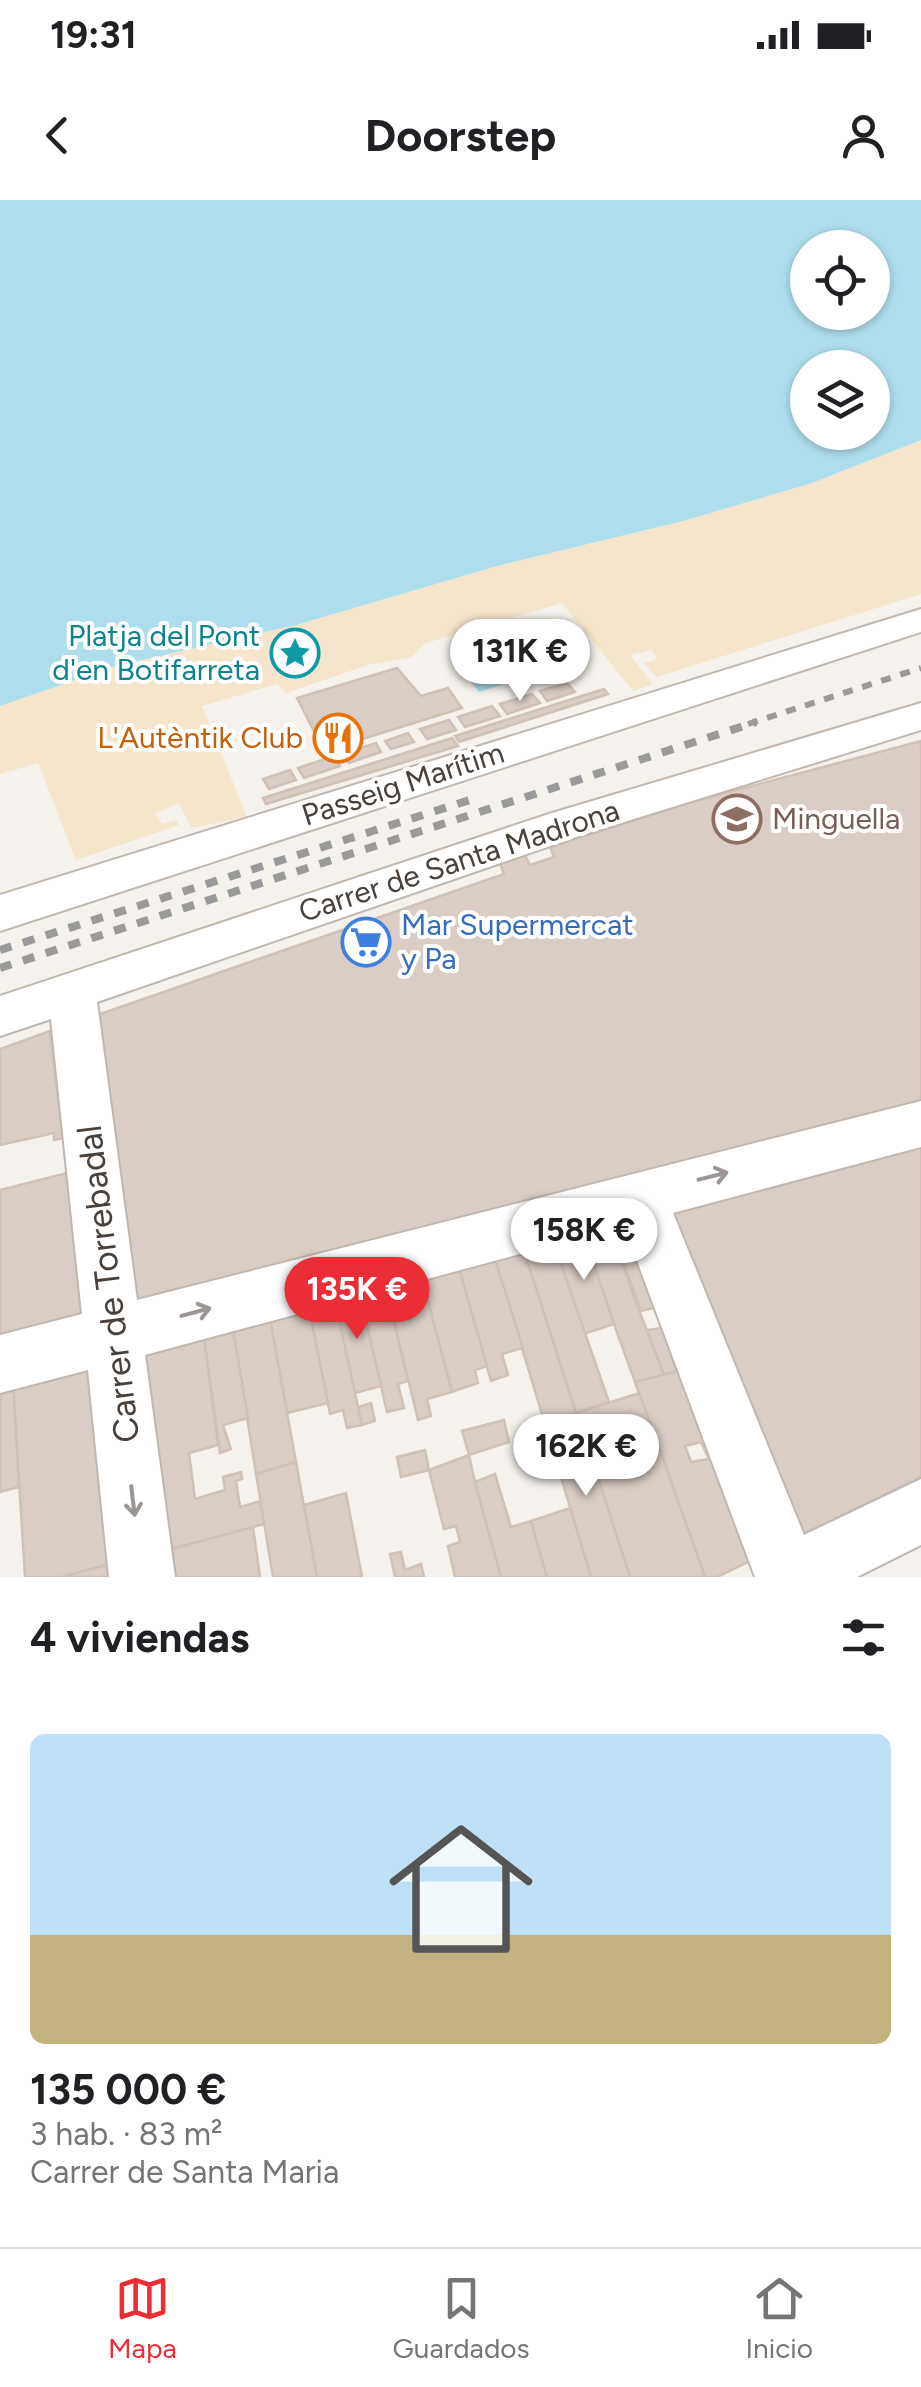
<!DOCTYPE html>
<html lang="es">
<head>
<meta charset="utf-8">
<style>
	:root { --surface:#fff; --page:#f6f6f6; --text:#202124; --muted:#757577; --line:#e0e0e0; --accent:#eb2e35 }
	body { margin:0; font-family:Figtree,sans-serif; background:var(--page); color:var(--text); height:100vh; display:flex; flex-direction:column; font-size:38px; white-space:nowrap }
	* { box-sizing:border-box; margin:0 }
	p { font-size:32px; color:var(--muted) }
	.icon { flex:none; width:55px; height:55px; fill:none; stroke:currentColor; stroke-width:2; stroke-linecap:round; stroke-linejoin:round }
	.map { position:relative; height:1377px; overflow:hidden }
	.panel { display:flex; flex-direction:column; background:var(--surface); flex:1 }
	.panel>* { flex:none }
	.fabs { position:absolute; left:790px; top:30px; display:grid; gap:20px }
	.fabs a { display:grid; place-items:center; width:100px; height:100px; border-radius:50%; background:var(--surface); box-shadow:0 2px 8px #0004; font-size:50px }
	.price { position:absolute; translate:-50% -85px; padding:0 22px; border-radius:35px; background:#fff; color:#222; font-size:32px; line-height:65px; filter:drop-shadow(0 2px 5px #0008) }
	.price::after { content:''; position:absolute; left:50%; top:60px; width:30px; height:22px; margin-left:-15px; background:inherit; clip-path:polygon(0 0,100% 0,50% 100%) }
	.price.selected { background:var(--accent); color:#fff }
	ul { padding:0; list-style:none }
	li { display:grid; align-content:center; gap:20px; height:530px; padding:0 30px }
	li+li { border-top:2px solid var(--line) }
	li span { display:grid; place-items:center; height:310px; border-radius:15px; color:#555 }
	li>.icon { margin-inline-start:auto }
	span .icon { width:180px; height:180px; fill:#fffc; stroke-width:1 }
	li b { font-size:42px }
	h2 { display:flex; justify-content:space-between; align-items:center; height:120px; padding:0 30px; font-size:42px }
	.status { display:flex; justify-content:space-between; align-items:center; height:70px; padding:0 50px; background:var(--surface); direction:ltr }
	.status svg { height:28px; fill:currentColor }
	header { display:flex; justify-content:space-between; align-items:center; height:130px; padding:0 30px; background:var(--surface); font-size:45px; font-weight:700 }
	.tab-bar { display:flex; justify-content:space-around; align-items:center; height:140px; border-top:2px solid var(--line); background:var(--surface); font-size:28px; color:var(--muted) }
	.tab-bar a { display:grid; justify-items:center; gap:5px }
	.tab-bar .selected { color:var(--accent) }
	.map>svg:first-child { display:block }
	.sand { fill:#f5e5cc }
	.water { fill:#aedeec; fill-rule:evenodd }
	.building { fill:#d9cdc5; stroke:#d0c1b6; stroke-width:2.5; fill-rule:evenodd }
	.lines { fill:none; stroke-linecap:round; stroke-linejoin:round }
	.minor-casing { stroke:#c0b7af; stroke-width:4 }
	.minor { fill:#fff; fill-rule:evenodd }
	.rail-far1 { stroke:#9a9a9a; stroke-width:6; stroke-dasharray:10 10; stroke-linecap:butt }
	.rail { stroke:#9a9a9a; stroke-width:8; stroke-dasharray:12 12; stroke-linecap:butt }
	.oneway { stroke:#9b9693 }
	.labels { text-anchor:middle; stroke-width:8; stroke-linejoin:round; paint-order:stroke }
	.culture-label { font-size:30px; fill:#0d838f; stroke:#fff; text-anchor:end }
	.food-label { font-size:30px; fill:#c56008; stroke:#fff; text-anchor:end }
	.street-label { font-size:30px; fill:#49403a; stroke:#fff }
	.education-label { font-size:30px; fill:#785e54; stroke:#fff; text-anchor:start }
	.shop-label { font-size:30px; fill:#366cbe; stroke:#fff; text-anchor:start }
	.near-street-label { font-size:35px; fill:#49403a; stroke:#fff }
</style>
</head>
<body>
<div class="status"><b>19:31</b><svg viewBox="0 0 49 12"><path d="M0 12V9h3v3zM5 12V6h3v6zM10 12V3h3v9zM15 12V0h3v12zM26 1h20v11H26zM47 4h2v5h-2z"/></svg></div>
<header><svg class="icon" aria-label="back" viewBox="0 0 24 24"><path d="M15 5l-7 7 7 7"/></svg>Doorstep<svg class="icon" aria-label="person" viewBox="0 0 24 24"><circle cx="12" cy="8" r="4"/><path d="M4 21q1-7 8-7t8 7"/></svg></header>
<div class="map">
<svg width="921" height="1377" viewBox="0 0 921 1377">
	<rect width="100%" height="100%" fill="#f5f1ec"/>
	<polygon class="sand" points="921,240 921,394 657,477 644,463 658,459 651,450 630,455 653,484 633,491 562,403 426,443 411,457 368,465 286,493 277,484 202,506 247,617 191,628 179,603 155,614 162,624 176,620 179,625 76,660 38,563 0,574 0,506 116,466 296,425 497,366 683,321 812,283"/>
	<g class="water">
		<path d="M0 0H921V240L812 283 683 321 497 366 296 425 116 466 0 506ZM808 48H872V112H808ZM808 168H872V232H808Z"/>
		<polygon points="537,445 556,467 479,492 461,469"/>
	</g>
	<g class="building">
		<polygon points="397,468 421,496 448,488 462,508 324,551 297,498"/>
		<polygon points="567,483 575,492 547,501 540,491"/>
		<polygon points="604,489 608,494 459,542 455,536"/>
		<polygon points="532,494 540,503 507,514 500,504"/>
		<polygon points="492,506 500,516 465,527 458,517"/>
		<polygon points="449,520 456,530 427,539 420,529"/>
		<polygon points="408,533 414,542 391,549 385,541"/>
		<polygon points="452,538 458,546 266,604 263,598"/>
		<polygon points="921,541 921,905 129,1107 97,815 504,674 500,663 525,655 530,665 554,657 550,647 695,601"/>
		<polygon points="376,543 381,552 349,563 343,554"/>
		<polygon points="334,556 340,566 304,578 298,568"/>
		<polygon points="290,570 296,580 269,589 263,579"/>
		<polygon points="50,831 63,938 54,940 54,933 0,945 0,849"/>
		<polygon points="921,944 921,1277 787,1342 656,1013"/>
		<polygon points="67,973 84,1119 0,1140 0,990"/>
		<polygon points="640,1018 673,1103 641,1111 610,1026"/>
		<polygon points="610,1026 634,1097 664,1175 635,1182 614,1124 583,1033"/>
		<polygon points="583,1033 614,1124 584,1134 553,1041"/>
		<polygon points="553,1041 609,1202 576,1213 523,1048"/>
		<polygon points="523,1048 576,1213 545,1224 494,1056"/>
		<polygon points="494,1056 523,1148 502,1154 508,1175 491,1181 458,1065"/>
		<polygon points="458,1065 487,1166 475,1170 478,1183 452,1192 421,1075"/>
		<polygon points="421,1075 452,1192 427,1199 431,1216 418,1220 385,1084"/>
		<polygon points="385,1084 408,1181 398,1184 404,1208 387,1212 359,1091"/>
		<polygon points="359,1091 381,1186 355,1193 334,1097"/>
		<polygon points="334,1097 362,1225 347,1228 343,1210 330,1214 308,1104"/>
		<polygon points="308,1104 328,1203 287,1213 269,1114"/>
		<polygon points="269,1114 296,1262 256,1274 232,1123"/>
		<polygon points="232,1123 248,1218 223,1225 231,1249 220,1253 203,1131"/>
		<polygon points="662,1128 674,1159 697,1166 664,1175 647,1130"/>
		<polygon points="203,1131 218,1245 189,1253 195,1299 225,1290 223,1277 241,1272 242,1279 236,1281 240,1307 260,1301 264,1324 165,1351 142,1147"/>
		<polygon points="99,1159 118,1362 62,1377 25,1377 13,1182"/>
		<path d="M693 1167 767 1353 717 1377H705L635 1182ZM701 1242 709 1259 691 1262 685 1246Z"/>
		<polygon points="13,1182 19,1287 0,1292 0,1185"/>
		<polygon points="639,1193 657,1242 705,1377 630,1377 576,1213"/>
		<polygon points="371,1203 375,1221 362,1225 358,1207"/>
		<polygon points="576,1213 586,1241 630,1377 591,1377 545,1224"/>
		<polygon points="504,1220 509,1242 469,1255 462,1231"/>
		<polygon points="425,1250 429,1270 401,1277 397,1257"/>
		<polygon points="469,1255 475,1282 501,1377 455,1377 448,1346 460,1342 456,1326 444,1329 429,1270"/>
		<polygon points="296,1262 317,1377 273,1377 256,1274"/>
		<polygon points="495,1274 511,1327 531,1321 547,1377 501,1377 475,1282"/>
		<polygon points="346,1293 362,1377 317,1377 304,1305"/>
		<polygon points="570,1308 591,1377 547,1377 531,1321"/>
		<polygon points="253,1327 260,1377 168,1377 165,1351"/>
		<polygon points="401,1352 405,1370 421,1364 424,1377 395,1377 390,1354"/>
		<polygon points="118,1362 118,1377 62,1377"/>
	</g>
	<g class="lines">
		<g class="minor-casing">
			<g id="minor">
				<polygon points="921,409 921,432 0,731 0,695"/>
				<polygon points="921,503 921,530 582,635 97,802 137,1100 921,901 921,947 673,1013 804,1335 921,1279 921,1345 857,1377 755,1377 624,1026 145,1155 175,1377 109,1377 88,1170 0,1193 0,1135 82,1114 51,819 0,836 0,796 552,613"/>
			</g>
		</g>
		<use href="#minor" class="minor"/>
		<polyline class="rail-far1" points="748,524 921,468"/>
		<g class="rail">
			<polyline points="0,750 476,598"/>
			<polyline points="0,768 756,522"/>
		</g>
	</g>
	<defs><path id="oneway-shaft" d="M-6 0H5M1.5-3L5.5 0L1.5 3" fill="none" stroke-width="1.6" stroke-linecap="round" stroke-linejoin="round" transform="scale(2.5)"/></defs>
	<g class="oneway">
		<use href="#oneway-shaft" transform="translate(713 976) rotate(-14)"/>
		<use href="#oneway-shaft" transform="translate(196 1112) rotate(-15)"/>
		<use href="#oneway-shaft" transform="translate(133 1301) rotate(83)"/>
	</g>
	<defs>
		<g id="sight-ring" transform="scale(2.5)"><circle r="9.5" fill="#fff" stroke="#0f9aa8" stroke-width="1.5"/><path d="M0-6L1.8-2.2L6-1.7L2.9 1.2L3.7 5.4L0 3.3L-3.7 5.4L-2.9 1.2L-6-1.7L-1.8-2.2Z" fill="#0f9aa8"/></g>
		<g id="restaurant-ring" transform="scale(2.5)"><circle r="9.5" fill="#fff" stroke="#e8710a" stroke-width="1.5"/><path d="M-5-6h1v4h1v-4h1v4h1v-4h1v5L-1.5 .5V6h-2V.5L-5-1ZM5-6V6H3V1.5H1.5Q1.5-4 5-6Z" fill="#e8710a"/></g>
		<g id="school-ring" transform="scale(2.5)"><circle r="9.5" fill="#fff" stroke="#8d6e63" stroke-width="1.5"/><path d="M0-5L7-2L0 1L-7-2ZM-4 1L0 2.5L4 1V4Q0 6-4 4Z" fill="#8d6e63"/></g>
		<g id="supermarket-ring" transform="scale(2.5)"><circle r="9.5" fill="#fff" stroke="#3f7fe0" stroke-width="1.5"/><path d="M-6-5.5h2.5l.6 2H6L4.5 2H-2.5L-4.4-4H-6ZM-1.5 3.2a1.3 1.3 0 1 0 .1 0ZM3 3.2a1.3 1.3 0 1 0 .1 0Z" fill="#3f7fe0"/></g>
	</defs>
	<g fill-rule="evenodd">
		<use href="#sight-ring" x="295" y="453"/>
		<use href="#restaurant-ring" x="338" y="538"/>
		<use href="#school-ring" x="737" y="619"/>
		<use href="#supermarket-ring" x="366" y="742"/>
	</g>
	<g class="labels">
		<g class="culture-label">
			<text x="260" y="446">Platja del Pont<tspan x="260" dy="34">d'en Botifarreta</tspan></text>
		</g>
		<g class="food-label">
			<text x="303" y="548">L'Autèntik Club</text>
		</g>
		<g class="street-label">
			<text transform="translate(403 584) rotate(-18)" y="10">Passeig Marítim</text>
			<text transform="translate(459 661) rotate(-18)" y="10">Carrer de Santa Madrona</text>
		</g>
		<g class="education-label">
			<text x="772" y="629">Minguella</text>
		</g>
		<g class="shop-label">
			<text x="401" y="735">Mar Supermercat<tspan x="401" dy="34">y Pa</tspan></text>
		</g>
		<g class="near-street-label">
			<text transform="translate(108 1084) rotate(-97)" y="12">Carrer de Torrebadal</text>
		</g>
	</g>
</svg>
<div class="fabs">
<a><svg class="icon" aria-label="locate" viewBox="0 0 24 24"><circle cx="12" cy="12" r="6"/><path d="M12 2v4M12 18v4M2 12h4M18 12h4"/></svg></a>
<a><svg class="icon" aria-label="layers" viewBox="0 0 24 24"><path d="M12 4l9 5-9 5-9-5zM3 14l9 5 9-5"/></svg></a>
</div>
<b class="price" style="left:520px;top:504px">131K €</b>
<b class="price" style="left:584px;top:1083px">158K €</b>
<b class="price selected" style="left:357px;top:1142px">135K €</b>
<b class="price" style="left:586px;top:1299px">162K €</b>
</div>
<section class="panel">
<h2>4 viviendas<svg class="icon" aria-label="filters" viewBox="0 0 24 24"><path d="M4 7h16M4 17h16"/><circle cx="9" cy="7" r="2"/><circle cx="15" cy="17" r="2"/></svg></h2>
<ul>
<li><span style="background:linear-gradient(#bfe0f5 65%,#c2b280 0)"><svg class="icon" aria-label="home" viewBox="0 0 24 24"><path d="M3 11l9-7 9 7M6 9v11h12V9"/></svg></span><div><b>135 000 €</b><p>3 hab. · 83 m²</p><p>Carrer de Santa Maria</p></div></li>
</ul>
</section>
<nav class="tab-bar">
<a class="selected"><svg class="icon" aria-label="map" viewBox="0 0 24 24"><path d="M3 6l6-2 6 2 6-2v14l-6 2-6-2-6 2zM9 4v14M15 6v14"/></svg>Mapa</a>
<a><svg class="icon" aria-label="saved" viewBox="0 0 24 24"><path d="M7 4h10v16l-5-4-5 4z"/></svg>Guardados</a>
<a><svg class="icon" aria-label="home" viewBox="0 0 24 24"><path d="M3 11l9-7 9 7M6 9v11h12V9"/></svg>Inicio</a>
</nav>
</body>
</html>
